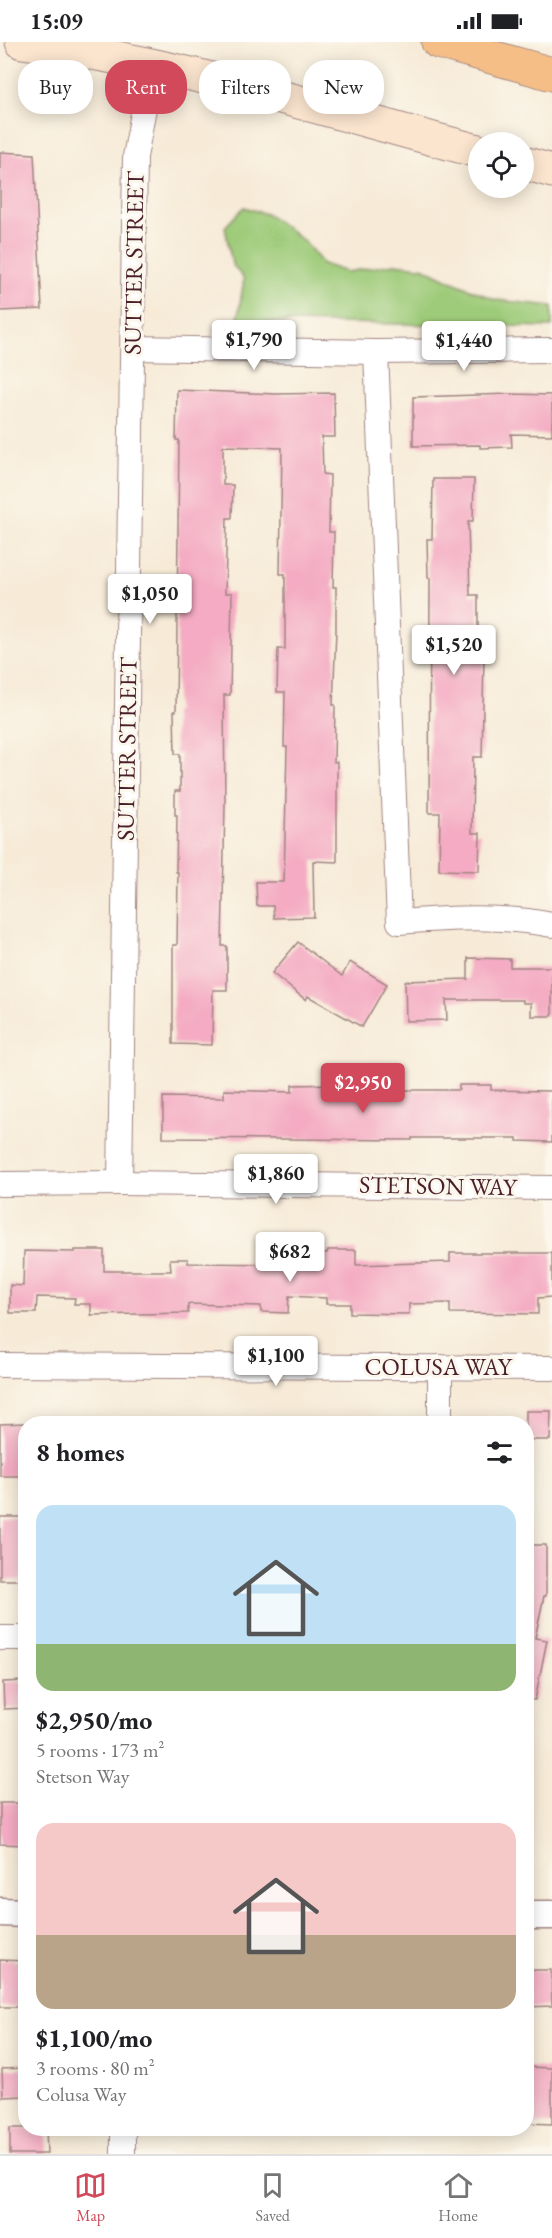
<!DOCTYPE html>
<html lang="en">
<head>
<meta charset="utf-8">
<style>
	:root { --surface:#fff; --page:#f2f2f2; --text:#202124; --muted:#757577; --line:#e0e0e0; --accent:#d1495b }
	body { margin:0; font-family:"EB Garamond",serif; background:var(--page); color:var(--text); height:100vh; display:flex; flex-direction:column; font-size:22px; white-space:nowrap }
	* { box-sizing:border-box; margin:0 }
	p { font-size:20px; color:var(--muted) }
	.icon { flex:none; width:33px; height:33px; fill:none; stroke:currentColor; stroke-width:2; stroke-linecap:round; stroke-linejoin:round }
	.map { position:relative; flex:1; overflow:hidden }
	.panel { position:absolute; left:18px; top:1374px; width:516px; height:720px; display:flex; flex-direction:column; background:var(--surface); border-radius:24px; box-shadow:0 3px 15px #0003 }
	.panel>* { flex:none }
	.guide { position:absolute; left:18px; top:18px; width:516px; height:54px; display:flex; gap:12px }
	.buttons { position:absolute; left:468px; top:90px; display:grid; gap:12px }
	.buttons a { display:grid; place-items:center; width:66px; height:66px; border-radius:50%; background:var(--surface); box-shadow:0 3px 15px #0003; font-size:30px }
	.price { position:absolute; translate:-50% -51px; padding:0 14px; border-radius:6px; background:#fff; color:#222; font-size:20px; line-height:39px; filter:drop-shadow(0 2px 3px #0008) }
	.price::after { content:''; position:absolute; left:50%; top:36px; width:18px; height:14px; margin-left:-9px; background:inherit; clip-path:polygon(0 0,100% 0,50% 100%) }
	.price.current { background:var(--accent); color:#fff }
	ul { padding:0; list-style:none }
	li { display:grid; align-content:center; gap:12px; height:318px; padding:0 18px }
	li span { display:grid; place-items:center; height:186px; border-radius:18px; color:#555 }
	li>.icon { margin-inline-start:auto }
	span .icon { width:108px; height:108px; fill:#fffc; stroke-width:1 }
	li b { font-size:26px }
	h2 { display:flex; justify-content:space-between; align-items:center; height:72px; padding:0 18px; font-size:26px }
	.chip { padding:0 21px; border-radius:24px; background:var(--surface); box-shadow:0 3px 15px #0003; font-size:21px; line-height:54px }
	.chip.current { background:var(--accent); color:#fff }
	.status { display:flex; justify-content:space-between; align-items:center; height:42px; padding:0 30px; background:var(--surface); direction:ltr }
	.status svg { height:16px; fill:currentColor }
	.menu { display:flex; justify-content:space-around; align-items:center; height:84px; border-top:2px solid var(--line); background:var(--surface); font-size:16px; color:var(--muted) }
	.menu a { display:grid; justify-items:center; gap:3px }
	.menu .current { color:var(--accent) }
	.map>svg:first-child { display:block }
	.green { fill:#9ecb79; stroke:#747552; stroke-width:1.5 }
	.building { fill:#f4abc3 }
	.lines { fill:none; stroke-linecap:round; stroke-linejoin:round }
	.minor-casing { stroke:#a08582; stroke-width:26 }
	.tertiary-casing { stroke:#a08582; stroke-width:31 }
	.secondary-casing { stroke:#a08582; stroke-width:35 }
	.motorway-casing { stroke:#a08582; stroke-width:35 }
	.minor { stroke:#fff; stroke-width:24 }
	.tertiary { stroke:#fff; stroke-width:28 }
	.secondary { stroke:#fbe5cf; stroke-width:33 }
	.motorway { stroke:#f5be86; stroke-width:33 }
	.labels { text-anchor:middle; stroke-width:6; stroke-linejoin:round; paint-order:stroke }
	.street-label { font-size:24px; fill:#4a1f2b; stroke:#fbf7ec }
</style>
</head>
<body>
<div class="status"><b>15:09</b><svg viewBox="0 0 49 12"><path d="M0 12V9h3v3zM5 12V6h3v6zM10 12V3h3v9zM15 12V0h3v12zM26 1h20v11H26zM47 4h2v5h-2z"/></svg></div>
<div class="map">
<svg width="552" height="2112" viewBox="0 0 552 2112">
	<rect width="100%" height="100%" fill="#fbf7ec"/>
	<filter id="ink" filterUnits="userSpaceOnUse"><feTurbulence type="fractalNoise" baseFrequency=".0167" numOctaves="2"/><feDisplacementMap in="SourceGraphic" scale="12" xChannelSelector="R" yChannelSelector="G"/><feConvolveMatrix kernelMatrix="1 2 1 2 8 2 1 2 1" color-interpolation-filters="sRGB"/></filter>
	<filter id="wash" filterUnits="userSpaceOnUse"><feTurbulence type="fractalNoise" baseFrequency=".008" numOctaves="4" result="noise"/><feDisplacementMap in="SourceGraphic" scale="24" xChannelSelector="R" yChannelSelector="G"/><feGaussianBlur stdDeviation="1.35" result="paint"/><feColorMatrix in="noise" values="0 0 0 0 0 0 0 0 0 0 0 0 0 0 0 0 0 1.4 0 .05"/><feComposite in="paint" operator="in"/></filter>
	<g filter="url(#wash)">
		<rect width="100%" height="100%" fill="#f7ebd8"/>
		<polygon class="green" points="244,165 269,173 305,200 323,222 347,230 394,222 422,225 453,240 496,258 552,264 552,285 286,280 237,281 244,237 232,222 225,185"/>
		<g id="blocks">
			<g class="building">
				<polygon points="0,110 34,112 42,267 0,269"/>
				<polygon points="177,348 275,352 334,351 335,395 322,395 323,432 330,433 329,490 334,490 333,545 336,545 336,589 333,663 335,663 334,720 337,720 337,820 313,819 314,875 274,876 273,864 257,864 256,840 284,840 287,705 284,705 285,650 277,650 278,607 285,607 285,532 280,532 282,406 223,404 223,443 233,443 232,476 227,476 225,551 232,551 230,653 224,653 225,763 222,904 227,904 227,948 213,948 212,1003 173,1002 173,903 177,903 178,830 176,830 177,773 175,773 175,749 180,749 180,712 175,712 174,669 176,669 179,398 176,398"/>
				<polygon points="511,352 552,353 552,393 511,392 512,405 480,406 480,403 413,404 413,355"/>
				<polygon points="433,437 474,437 473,479 468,479 470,553 478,553 478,614 484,614 482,715 473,715 472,791 480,791 479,829 439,828 440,771 429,771 430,536 428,536 427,497 432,497"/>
				<polygon points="298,900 342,934 350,920 387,942 362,985 308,954 306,958 272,931"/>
				<polygon points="468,916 510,917 510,925 552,925 552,974 531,974 531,961 523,961 523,958 446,958 447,978 406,979 405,939 468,937"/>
				<polygon points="340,1042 373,1043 373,1048 459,1048 459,1043 491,1043 491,1048 552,1049 552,1100 517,1099 517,1096 412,1096 412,1098 163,1096 163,1055 224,1056 224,1048 292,1050 292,1043"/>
				<polygon points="75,1208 104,1208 104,1229 171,1229 170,1217 188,1217 188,1221 275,1222 276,1210 327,1211 328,1208 356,1208 356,1223 450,1220 450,1211 552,1211 552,1255 538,1256 538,1272 450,1271 450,1261 409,1262 409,1272 350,1271 350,1262 326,1262 326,1256 289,1254 288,1271 261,1270 261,1264 188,1262 188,1271 91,1273 91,1262 74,1262 75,1256 37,1255 36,1271 10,1271 10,1243 23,1244 24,1209 75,1210"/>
				<polygon points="526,1369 551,1369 550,1398 526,1398"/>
				<polygon points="26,1381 26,1411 23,1411 24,1434 0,1434 0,1382"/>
				<rect x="0" y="1475" width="26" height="63"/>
				<polygon points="526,1503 546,1503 546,1554 544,1554 535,1596 547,1598 535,1658 526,1657"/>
				<polygon points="26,1639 26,1666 4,1667 3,1640"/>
				<polygon points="0,1761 26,1761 26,1803 0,1802"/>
				<polygon points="0,1918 26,1919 26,1965 0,1965"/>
				<polygon points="526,1928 551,1928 552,1964 526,1965"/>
				<polygon points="527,2025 552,2026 552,2082 526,2081"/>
				<polygon points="26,2026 26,2054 3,2055 2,2027"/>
				<polygon points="10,2086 46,2086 47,2112 10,2112"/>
			</g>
		</g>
	</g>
	<g filter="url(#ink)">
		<use href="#blocks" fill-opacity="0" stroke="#a08582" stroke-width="1.5"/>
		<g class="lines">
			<g class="minor-casing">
				<g id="minor">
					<polyline points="133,306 376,310 552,308"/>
					<path d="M376 310 399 880C450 876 502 873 552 883"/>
					<polyline points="120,1141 135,115 152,22"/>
					<polyline points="0,1142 120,1141 552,1146"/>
					<polyline points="0,1323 552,1326"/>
					<polyline points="440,1325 440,1382"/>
					<polyline points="0,1596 26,1596"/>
					<polyline points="123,2112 123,2086"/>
				</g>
			</g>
			<g class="tertiary-casing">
				<g id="tertiary">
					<polyline points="0,1870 26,1871"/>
					<polyline points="526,1873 552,1873"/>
				</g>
			</g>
			<g class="secondary-casing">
				<g id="secondary">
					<path d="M22 0C180 21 326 69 478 109"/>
					<polyline points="524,121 552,129"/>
				</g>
			</g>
			<g class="motorway-casing">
				<polyline id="motorway" points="438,0 552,32"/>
			</g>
			<use href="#minor" class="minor"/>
			<use href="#tertiary" class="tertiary"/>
			<use href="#secondary" class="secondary"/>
			<use href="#motorway" class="motorway"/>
		</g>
	</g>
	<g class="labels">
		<g class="street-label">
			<text transform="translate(134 221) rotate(-89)" y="8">SUTTER STREET</text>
			<text transform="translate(127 707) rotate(-89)" y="8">SUTTER STREET</text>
			<text transform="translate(438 1144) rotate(1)" y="8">STETSON WAY</text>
			<text x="438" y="1333">COLUSA WAY</text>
		</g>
	</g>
</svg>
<div class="buttons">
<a><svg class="icon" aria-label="locate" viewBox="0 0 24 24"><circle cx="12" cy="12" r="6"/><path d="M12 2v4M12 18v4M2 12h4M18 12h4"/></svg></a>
</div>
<b class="price" style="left:254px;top:329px">$1,790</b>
<b class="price" style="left:464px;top:330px">$1,440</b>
<b class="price" style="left:150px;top:583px">$1,050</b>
<b class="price" style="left:454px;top:634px">$1,520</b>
<b class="price current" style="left:363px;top:1072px">$2,950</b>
<b class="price" style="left:276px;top:1163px">$1,860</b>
<b class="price" style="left:290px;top:1241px">$682</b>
<b class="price" style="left:276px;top:1345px">$1,100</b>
<div class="guide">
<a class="chip">Buy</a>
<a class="chip current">Rent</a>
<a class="chip">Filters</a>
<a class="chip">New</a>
</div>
<section class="panel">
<h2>8 homes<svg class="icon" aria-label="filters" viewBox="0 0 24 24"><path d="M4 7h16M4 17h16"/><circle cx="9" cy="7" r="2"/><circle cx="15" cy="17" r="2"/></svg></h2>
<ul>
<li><span style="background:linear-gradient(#bfe0f5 75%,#8fb573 0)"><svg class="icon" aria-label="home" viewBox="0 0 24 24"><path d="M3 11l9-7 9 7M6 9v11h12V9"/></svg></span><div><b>$2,950/mo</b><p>5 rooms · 173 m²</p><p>Stetson Way</p></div></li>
<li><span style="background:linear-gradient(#f6c9c9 60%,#b9a48a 0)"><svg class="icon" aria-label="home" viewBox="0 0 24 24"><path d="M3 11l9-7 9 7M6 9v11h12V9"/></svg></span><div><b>$1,100/mo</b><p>3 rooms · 80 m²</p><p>Colusa Way</p></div></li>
</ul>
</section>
</div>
<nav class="menu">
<a class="current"><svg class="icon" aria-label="map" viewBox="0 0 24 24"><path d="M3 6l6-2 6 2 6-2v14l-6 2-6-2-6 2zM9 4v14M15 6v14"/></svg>Map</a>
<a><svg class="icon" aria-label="saved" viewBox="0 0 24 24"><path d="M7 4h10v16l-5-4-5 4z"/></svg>Saved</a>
<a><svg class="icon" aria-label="home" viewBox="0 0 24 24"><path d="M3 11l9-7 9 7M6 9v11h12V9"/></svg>Home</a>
</nav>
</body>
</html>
